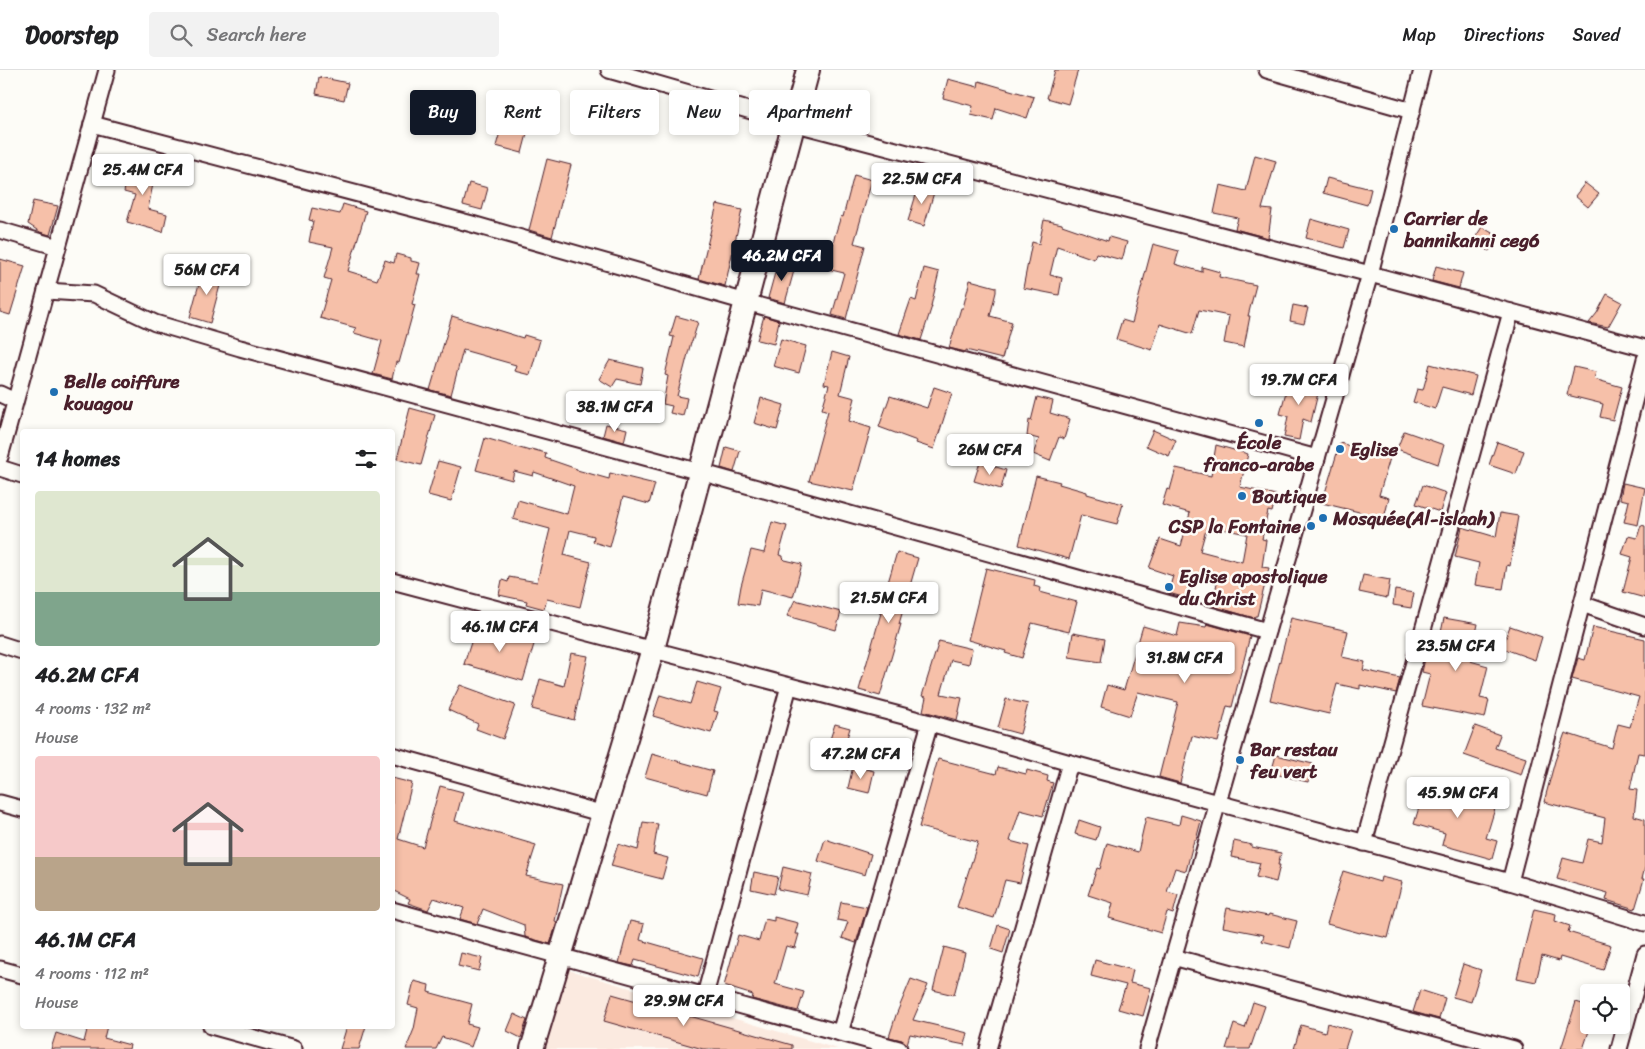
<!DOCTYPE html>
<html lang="en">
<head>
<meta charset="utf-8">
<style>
	:root { --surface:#fff; --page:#f2f2f2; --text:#202124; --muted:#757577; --line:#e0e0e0; --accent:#111827 }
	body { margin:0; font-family:Sriracha,sans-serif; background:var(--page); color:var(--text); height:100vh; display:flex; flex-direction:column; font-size:19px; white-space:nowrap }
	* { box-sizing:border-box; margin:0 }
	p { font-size:16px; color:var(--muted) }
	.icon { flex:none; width:28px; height:28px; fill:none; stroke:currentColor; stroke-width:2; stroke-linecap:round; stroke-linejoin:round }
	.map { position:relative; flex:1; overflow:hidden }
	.drawer { position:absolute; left:20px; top:359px; width:375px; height:600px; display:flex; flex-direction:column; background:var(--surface); border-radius:5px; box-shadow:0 2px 8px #0003 }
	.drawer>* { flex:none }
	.guide { position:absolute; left:410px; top:20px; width:475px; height:45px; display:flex; gap:10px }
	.buttons { position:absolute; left:1580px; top:914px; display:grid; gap:10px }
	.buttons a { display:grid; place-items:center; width:50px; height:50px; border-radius:5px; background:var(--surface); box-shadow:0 2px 8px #0003; font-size:25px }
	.price { position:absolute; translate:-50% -42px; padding:0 11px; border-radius:5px; background:#fff; color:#222; font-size:16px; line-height:32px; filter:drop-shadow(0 1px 2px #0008) }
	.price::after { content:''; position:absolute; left:50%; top:30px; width:15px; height:11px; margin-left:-8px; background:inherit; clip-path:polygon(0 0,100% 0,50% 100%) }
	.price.current { background:var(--accent); color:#fff }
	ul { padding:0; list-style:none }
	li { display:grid; align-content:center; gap:10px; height:265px; padding:0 15px }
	li span { display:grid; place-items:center; height:155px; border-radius:5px; color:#555 }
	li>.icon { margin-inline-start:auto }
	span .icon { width:90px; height:90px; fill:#fffc; stroke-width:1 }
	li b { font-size:21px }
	h2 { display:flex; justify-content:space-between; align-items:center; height:60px; padding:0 15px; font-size:21px }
	.pill { padding:0 18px; border-radius:5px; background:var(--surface); box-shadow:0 2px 8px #0003; font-size:18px; line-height:45px }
	.pill.current { background:var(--accent); color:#fff }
	header { display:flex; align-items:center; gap:30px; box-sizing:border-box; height:70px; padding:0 25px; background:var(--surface); border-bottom:1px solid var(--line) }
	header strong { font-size:24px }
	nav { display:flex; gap:28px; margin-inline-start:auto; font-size:18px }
	.search { width:350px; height:45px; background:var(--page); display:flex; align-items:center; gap:12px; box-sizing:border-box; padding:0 18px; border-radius:5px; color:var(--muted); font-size:19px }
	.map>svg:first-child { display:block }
	.built { fill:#fbeae0 }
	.building { fill:#f6c0a9; stroke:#4a1f2b; fill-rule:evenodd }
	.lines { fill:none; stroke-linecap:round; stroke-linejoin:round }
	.street-casing { stroke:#4a1f2b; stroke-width:19 }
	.secondary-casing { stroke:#4a1f2b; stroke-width:26 }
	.street { stroke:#fdfcf7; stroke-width:15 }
	.secondary { stroke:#fdfcf7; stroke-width:22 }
	.poi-dot { fill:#1f6fb2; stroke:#fdfcf7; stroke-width:2 }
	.labels { text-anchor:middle; stroke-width:5; stroke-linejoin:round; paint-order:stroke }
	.poi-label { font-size:19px; font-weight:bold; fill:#4a1f2b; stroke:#fdfcf7; text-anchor:start }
</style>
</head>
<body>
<header>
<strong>Doorstep</strong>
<div class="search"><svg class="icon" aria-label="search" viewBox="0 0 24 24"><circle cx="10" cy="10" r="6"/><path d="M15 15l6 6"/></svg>Search here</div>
<nav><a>Map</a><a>Directions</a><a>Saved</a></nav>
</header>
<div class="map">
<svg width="1645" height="979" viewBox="0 0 1645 979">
	<rect width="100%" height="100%" fill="#fdfcf7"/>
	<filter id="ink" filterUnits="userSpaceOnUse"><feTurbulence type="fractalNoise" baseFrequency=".02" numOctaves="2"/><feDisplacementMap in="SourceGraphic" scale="10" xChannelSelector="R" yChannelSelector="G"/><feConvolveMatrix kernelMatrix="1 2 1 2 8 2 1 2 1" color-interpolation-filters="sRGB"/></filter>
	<g filter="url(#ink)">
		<polygon class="built" points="565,899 838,979 541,979"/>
		<g class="building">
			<polygon points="1055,0 1078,0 1068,34 1047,28"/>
			<polygon points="319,7 348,13 344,30 316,24"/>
			<polygon points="948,9 978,17 979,11 1034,27 1027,48 996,38 993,50 971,45 973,36 943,28"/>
			<polygon points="508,34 533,41 522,83 496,76"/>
			<polygon points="1255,85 1276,91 1262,139 1272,140 1268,168 1235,159 1238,148 1214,143 1220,115 1246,121"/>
			<polygon points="131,89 157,94 148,139 167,144 163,162 127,152 135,125 124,122"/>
			<polygon points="547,89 571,95 552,167 529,160"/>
			<polygon points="854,105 872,110 854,173 865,176 846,249 832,245 844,203 827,199 835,165 841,146 843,147"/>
			<polygon points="1327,108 1371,119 1367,135 1323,123"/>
			<polygon points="469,113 488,118 482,140 463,135"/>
			<polygon points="1585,113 1599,124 1588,137 1575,126"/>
			<polygon points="919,115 935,119 924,156 908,151"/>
			<polygon points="33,131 58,136 50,165 40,162 28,154"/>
			<polygon points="343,134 366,141 348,201 377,210 385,190 394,193 396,184 411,188 411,191 420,193 417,204 420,204 412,234 415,235 399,293 396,292 392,309 373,304 382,271 354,263 356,258 320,248 331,210 324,208 333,177 309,172 313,151 309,150 312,138 340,144"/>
			<polygon points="717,134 742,140 725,216 699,209"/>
			<polygon points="1311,149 1349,160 1344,178 1306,168"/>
			<polygon points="1044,150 1062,154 1062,155 1108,171 1109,167 1127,172 1122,190 1096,183 1094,189 1057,176 1050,205 1062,208 1059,225 1023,218 1032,172 1039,174"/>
			<polygon points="1482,157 1499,167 1489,181 1473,171"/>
			<polygon points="1153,174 1179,181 1175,194 1202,202 1202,197 1220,202 1219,207 1256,215 1248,246 1250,246 1244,277 1224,273 1229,246 1199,240 1192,264 1160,254 1152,280 1116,269 1122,250 1132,253"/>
			<polygon points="0,189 25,196 10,245 0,242"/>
			<polygon points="778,192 795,197 785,233 768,228"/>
			<polygon points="1436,196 1463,203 1459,218 1432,211"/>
			<polygon points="924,198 939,202 931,236 932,236 921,270 899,264 911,229 916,231"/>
			<polygon points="203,199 223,204 210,253 190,247"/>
			<polygon points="970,210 996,217 996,222 990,246 1012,252 1002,289 966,280 966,282 949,278 961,238 963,238"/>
			<polygon points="1607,224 1622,232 1608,257 1589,253 1597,243"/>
			<polygon points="1293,235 1308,238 1304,254 1290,251"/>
			<polygon points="452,246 523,268 524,265 540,270 530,305 514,301 516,295 463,280 451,325 430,320"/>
			<polygon points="676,246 698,252 692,272 691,272 677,326 687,328 683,346 670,343 672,336 663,334 668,306 665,305 674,267 670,266"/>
			<polygon points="764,246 779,251 774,274 757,270"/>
			<polygon points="781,269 806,276 799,303 773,296"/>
			<polygon points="832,282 849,287 840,324 855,328 849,351 871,358 853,421 809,411 828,341 822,339 829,315 824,314"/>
			<polygon points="610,290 643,298 640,314 617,309 612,317 599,309"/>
			<polygon points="1430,294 1476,306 1471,325 1442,317 1435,339 1413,332 1417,319 1423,320"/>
			<polygon points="1574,297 1596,302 1594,309 1622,317 1613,350 1600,347 1603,334 1567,325"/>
			<polygon points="1290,307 1320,315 1311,352 1303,349 1299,370 1284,367 1288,346 1280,344"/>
			<polygon points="934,317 952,323 934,379 916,373 917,371 879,357 890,326 927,338"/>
			<polygon points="1037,327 1053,331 1050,343 1070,349 1064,369 1059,367 1050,391 1033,384 1039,369 1027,366 1029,350 1031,351"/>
			<polygon points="761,328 784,335 777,360 754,353"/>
			<polygon points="410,338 435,345 421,395 397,389"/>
			<polygon points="606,354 627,359 624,372 603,366"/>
			<polygon points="1153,360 1176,370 1169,386 1146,376"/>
			<polygon points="1404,361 1444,375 1438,394 1397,379"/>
			<polygon points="485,368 530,381 531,379 546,383 545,388 577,399 577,400 609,409 610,403 655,414 649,434 623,427 610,477 593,472 594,466 570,460 564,485 591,492 580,537 547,529 544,539 526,534 527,531 499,525 502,510 508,512 509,507 537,512 550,459 513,449 518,430 567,444 574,416 534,402 533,406 514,401 512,410 476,400"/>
			<polygon points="1497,372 1524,381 1516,404 1489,395"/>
			<polygon points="1340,373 1390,388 1379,425 1389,428 1384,448 1322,433"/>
			<path d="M1216 375 1248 384 1240 417 1276 425 1272 442 1268 441 1262 469 1266 470 1262 497 1269 498 1257 546H1255L1254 548 1212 536 1217 513 1193 507 1187 528 1168 523 1173 506 1149 498 1160 469 1181 476 1190 443 1162 435 1167 419 1170 420 1176 398 1211 406ZM1207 456 1247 464 1242 492 1200 481Z"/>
			<polygon points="726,377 740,381 734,402 721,398"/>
			<polygon points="438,391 461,397 451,431 428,425"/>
			<polygon points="980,392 1006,400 1001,419 974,411"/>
			<polygon points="1036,406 1060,412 1059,414 1087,422 1087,424 1123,434 1117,454 1081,445 1069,489 1019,475"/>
			<polygon points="1623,413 1645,418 1638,455 1624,452 1629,431 1620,429"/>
			<polygon points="1423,415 1446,423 1440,442 1416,434"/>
			<polygon points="1500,443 1518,446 1510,496 1507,495 1503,519 1475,515 1479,493 1455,487 1462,457 1496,467"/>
			<polygon points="772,452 787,456 779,485 783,486 783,488 785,490 802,494 793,527 761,519 758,536 738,533 741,516 751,480 764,483"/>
			<polygon points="1641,455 1645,456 1645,528 1623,522 1632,487 1622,484 1628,466 1637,468"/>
			<polygon points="897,482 918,488 899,554 901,554 880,626 859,620 881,543 879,543"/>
			<polygon points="986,498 1035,510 1034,516 1041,518 1040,522 1077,532 1069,562 1032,553 1022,588 1005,583 1006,581 968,570"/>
			<polygon points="1363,505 1390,510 1387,528 1359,522"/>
			<polygon points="1395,520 1414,523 1411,538 1393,535"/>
			<polygon points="795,530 841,542 836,560 787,546"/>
			<polygon points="1291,548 1348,561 1342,587 1365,592 1363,600 1400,608 1396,623 1360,615 1360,619 1337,614 1329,644 1270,630"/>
			<polygon points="1444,548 1478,554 1470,591 1488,596 1480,628 1489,630 1485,648 1422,636 1430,604 1422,602 1427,580 1437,582"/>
			<polygon points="1180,553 1206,557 1207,554 1250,566 1232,637 1227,636 1218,672 1192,666 1180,713 1159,707 1178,632 1138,622 1130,646 1101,637 1107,615 1124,620 1143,556 1177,566"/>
			<polygon points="1510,556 1542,567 1535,590 1502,578"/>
			<polygon points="476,557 512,569 515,561 528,565 527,569 535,571 523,611 464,594"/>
			<polygon points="1593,557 1645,569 1645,684 1638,683 1630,719 1637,720 1634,746 1645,749 1645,797 1642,809 1644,809 1635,839 1606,830 1608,823 1557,809 1563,788 1582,793 1588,769 1602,772 1605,748 1544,732 1555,691 1565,663 1612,678 1618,654 1630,657 1639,627 1572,609 1578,588 1585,590"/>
			<polygon points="1073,563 1105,569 1101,592 1069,587"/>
			<polygon points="939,571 972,579 969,594 951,590 941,624 962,628 957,650 923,641 926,627 922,626"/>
			<polygon points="571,583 588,586 574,650 532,639 540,609 564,616"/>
			<polygon points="697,612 721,619 714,641 718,642 711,663 653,646 660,625 690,634"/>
			<polygon points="460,615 515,635 503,669 476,659 478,654 448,640"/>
			<polygon points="1006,629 1028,634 1020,664 998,658"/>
			<polygon points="835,654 850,658 845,675 855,678 848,700 829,694 830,689 824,688"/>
			<polygon points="1475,656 1500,665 1495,678 1526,688 1521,705 1464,685"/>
			<polygon points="652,684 713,701 707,724 645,707"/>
			<polygon points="1276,685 1313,694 1308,712 1271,703"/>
			<polygon points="938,689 996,704 998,697 1026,704 1027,700 1048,706 1047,711 1053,713 1043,746 1020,740 1010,771 1029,776 1020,813 1005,810 994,848 957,837 978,772 919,757"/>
			<polygon points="853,696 874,701 869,723 848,718"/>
			<polygon points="392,708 412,713 398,769 423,777 440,716 463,722 455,751 536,775 526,806 563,814 555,851 557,852 550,874 525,867 524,855 483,839 477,854 460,849 464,838 434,828 428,840 408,833 410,829 392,820"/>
			<polygon points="1427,711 1497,732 1486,768 1497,771 1492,789 1442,775 1445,763 1414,754"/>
			<polygon points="1181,745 1201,751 1196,770 1194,770 1186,801 1175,798 1167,822 1178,825 1173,844 1167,842 1161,863 1109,848 1113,833 1088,825 1097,798 1100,799 1107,773 1138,782 1146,747 1179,755"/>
			<polygon points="1079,750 1100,757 1096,770 1075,764"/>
			<polygon points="643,752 658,754 653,784 668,788 662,809 611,796 618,774 638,780"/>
			<polygon points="825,769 871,784 865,805 818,791"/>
			<polygon points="1234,771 1252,775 1252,777 1281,783 1278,795 1280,795 1276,812 1256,807 1260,793 1231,787"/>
			<polygon points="783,797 812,804 807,825 778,819"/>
			<polygon points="1343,801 1380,812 1381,807 1402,812 1388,868 1361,862 1360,863 1327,854"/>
			<polygon points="754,802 778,807 774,824 751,819"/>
			<polygon points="841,832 867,837 856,873 842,868 848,852 837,850"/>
			<polygon points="1227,838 1268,846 1269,844 1297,851 1290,878 1262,871 1264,865 1223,857"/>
			<polygon points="1534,839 1556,844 1555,851 1570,856 1568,862 1611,875 1603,900 1560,887 1559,891 1542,886 1536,912 1517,908"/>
			<polygon points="774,847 798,853 795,864 799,864 795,878 786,876 775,914 804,922 798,941 752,929 753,925 724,916 738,865 759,871 765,849 774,851"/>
			<polygon points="630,851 644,854 640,870 703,888 698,907 635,890 633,896 619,893"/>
			<polygon points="998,855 1010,859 1003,883 991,879"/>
			<polygon points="944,877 965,883 954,925 933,920"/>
			<polygon points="461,883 482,888 479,901 458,896"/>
			<polygon points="1095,890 1133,900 1130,913 1151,918 1143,946 1118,939 1126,915 1091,906"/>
			<polygon points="1463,894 1481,900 1471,932 1453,927"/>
			<polygon points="911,909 928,915 913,950 968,963 965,975 910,964 907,974 902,970 889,967 896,945"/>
			<polygon points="414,911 429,915 428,922 472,934 467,954 478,957 471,977 442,967 436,979 406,979 414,959 418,938 408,935"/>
			<polygon points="1420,920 1445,928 1439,949 1413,942"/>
			<polygon points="612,924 792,975 792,979 703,979 604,951"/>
			<polygon points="1253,932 1265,936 1250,979 1226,979 1234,954 1245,958"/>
			<polygon points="1576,932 1589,936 1589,961 1583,979 1561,979"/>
			<polygon points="514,944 527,950 521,968 507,961"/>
			<polygon points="1327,953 1351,960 1345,979 1294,979 1301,955 1325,962"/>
			<polygon points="88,956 107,956 104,968 130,975 129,979 51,979 56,963 84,972"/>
			<polygon points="347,956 366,956 359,979 340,979"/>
		</g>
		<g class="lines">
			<g class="street-casing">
				<g id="street">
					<polyline points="609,0 793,53 1370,204 1645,278"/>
					<polyline points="1267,0 1412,41"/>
					<polyline points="92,54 472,154 746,232 1317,388"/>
					<polyline points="0,160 58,177"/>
					<polyline points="46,221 94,224 155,253 240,278 700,402 1267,561"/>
					<polyline points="0,324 15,331"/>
					<polyline points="0,387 107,0"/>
					<polyline points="0,398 22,405"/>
					<polyline points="392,511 930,653 1070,693 1510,812 1645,853"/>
					<polyline points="1582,534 1645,556"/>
					<polyline points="0,574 22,581"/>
					<polyline points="392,685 604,744"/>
					<polyline points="0,733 22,739"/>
					<polyline points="1364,773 1511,242"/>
					<polyline points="1510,812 1645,289"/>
					<polyline points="392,840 899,979"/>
					<polyline points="1173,887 1514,979"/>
					<polyline points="0,899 22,905"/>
					<polyline points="705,925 789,616"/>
					<polyline points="211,956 294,979"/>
					<polyline points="840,963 930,653"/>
					<polyline points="988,979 1070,693"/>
					<polyline points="1147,979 1370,204 1422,0"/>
					<polyline points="1619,979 1645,884"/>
				</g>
			</g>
			<g class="secondary-casing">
				<polyline id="secondary" points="532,979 653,579 808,0"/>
			</g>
			<use href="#street" class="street"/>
			<use href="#secondary" class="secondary"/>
		</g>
	</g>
	<g class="poi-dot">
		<circle cx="1394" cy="159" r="5"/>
		<circle cx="54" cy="322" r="5"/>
		<circle cx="1259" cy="353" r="5"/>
		<circle cx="1340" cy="379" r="5"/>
		<circle cx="1242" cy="426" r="5"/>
		<circle cx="1323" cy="448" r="5"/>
		<circle cx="1311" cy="456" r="5"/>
		<circle cx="1169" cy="517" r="5"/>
		<circle cx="1240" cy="690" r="5"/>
	</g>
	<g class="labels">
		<g class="poi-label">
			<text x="1404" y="155">Carrier de<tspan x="1404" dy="22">bannikanni ceg6</tspan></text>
			<text x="64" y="318">Belle coiffure<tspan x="64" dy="22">kouagou</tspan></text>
			<text x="1259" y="379" text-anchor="middle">École<tspan x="1259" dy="22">franco-arabe</tspan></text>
			<text x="1350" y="386">Eglise</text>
			<text x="1252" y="433">Boutique</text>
			<text x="1333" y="455">Mosquée(Al-islaah)</text>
			<text x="1301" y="463" text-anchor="end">CSP la Fontaine</text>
			<text x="1179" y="513">Eglise apostolique<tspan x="1179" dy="22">du Christ</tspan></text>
			<text x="1250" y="686">Bar restau<tspan x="1250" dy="22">feu vert</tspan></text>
		</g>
	</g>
</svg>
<div class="buttons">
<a><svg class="icon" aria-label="locate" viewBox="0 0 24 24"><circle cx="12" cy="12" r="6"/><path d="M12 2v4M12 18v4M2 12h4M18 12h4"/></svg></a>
</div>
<b class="price" style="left:143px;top:126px">25.4M CFA</b>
<b class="price" style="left:922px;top:135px">22.5M CFA</b>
<b class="price current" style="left:782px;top:212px">46.2M CFA</b>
<b class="price" style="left:207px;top:226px">56M CFA</b>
<b class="price" style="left:1299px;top:336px">19.7M CFA</b>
<b class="price" style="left:615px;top:363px">38.1M CFA</b>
<b class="price" style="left:990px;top:406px">26M CFA</b>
<b class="price" style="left:889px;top:554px">21.5M CFA</b>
<b class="price" style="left:500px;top:583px">46.1M CFA</b>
<b class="price" style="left:1456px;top:602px">23.5M CFA</b>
<b class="price" style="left:1185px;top:614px">31.8M CFA</b>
<b class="price" style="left:861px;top:710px">47.2M CFA</b>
<b class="price" style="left:1458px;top:749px">45.9M CFA</b>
<b class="price" style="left:684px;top:957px">29.9M CFA</b>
<div class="guide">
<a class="pill current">Buy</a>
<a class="pill">Rent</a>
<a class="pill">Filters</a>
<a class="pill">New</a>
<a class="pill">Apartment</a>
</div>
<section class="drawer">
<h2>14 homes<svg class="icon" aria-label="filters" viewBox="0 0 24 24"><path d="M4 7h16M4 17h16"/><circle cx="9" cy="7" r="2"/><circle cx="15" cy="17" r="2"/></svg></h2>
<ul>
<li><span style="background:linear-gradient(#dfe7d0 65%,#7fa58c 0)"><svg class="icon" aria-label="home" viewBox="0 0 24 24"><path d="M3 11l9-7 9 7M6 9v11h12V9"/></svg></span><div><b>46.2M CFA</b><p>4 rooms · 132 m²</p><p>House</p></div></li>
<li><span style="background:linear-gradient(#f6c9c9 65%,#b9a48a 0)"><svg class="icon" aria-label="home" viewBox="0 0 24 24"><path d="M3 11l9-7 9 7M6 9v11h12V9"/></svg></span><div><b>46.1M CFA</b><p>4 rooms · 112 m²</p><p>House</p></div></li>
</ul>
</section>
</div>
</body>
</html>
